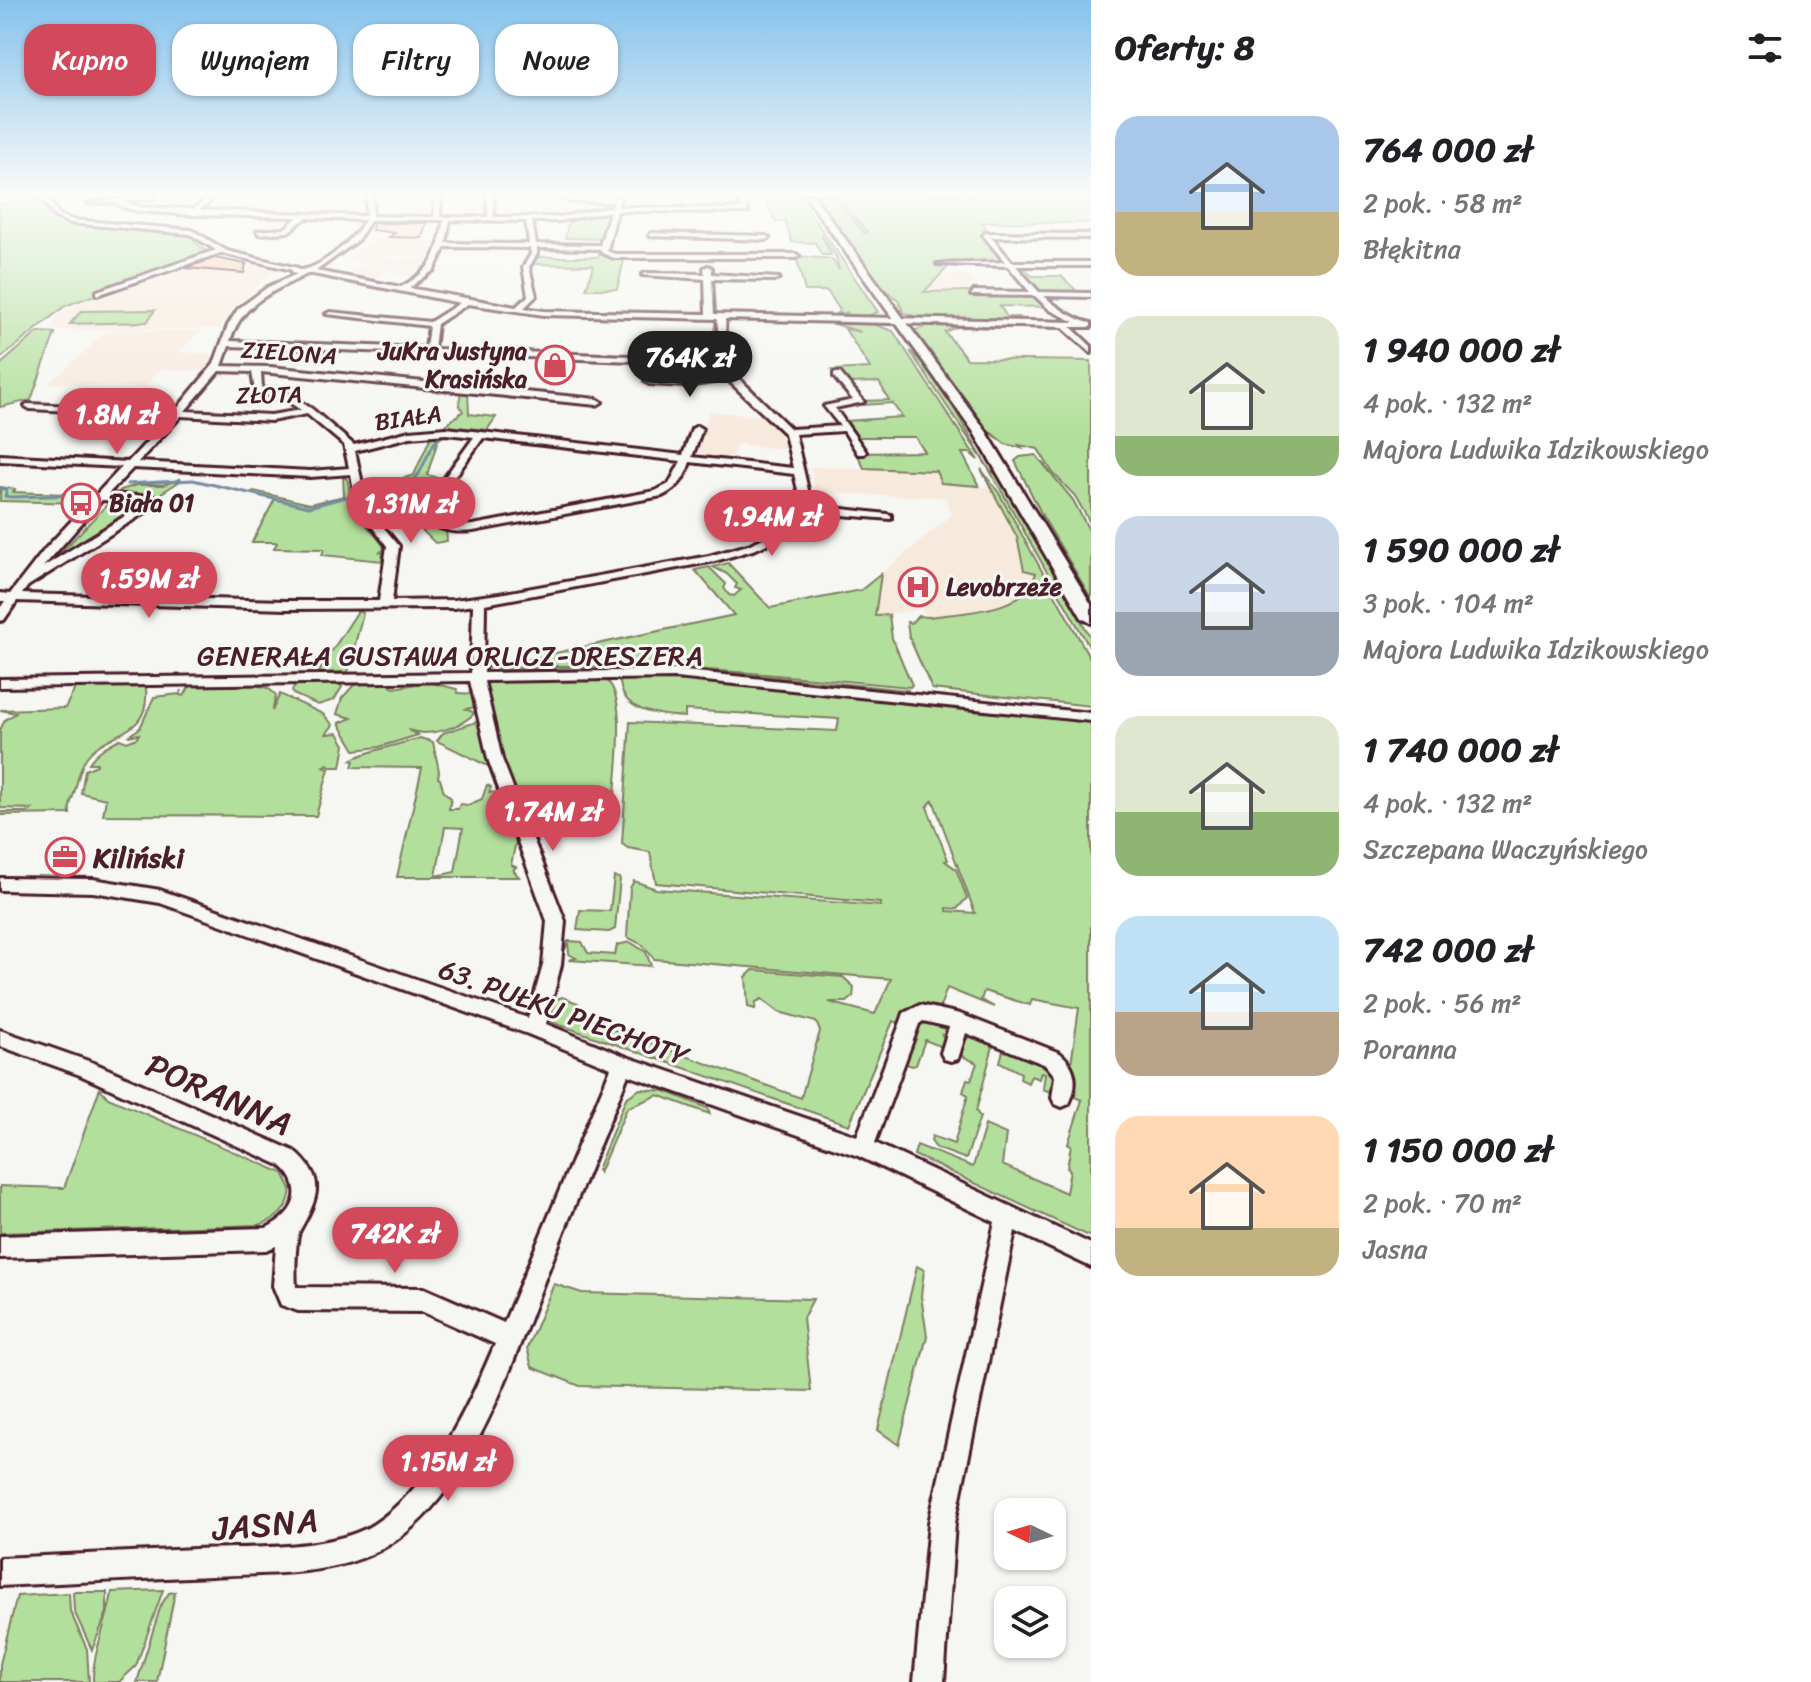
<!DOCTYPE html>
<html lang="pl">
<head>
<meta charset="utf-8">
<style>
	:root { --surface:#fff; --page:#f2f2f2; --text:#202124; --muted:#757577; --accent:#d1495b }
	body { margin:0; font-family:Sriracha,sans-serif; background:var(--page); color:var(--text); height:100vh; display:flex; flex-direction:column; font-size:30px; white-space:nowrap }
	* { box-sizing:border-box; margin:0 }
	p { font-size:26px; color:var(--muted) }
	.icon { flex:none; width:44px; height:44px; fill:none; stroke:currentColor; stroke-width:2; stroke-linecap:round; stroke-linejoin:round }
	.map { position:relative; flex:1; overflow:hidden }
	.panel { display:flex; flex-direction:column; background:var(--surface); width:720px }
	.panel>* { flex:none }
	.banner { position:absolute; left:24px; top:24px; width:760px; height:72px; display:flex; gap:16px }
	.needle { width:52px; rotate:275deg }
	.controls { position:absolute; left:994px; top:1498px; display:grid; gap:16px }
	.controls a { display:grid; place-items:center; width:72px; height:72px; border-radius:16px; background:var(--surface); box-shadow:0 2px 6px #0004; font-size:40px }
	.price { position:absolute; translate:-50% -68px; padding:0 18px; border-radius:28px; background:var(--accent); color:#fff; font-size:26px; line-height:52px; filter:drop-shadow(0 2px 4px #0008) }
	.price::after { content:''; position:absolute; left:50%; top:48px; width:24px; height:18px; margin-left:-12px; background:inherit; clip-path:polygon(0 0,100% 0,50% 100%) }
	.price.active { background:#222; color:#fff }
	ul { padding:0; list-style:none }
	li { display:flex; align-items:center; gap:24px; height:200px; padding:0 24px }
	li span { display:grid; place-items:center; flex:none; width:224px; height:160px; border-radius:24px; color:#555 }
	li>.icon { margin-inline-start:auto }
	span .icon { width:96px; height:96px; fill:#fffc; stroke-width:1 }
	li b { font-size:34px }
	h2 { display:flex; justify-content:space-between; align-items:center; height:96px; padding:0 24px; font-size:34px }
	.tag { padding:0 28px; border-radius:24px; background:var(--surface); box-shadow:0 2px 6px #0004; font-size:28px; line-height:72px }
	.tag.active { background:var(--accent); color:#fff }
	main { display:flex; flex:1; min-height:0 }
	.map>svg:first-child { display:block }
	.built { fill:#f8e9dd }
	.green { fill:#b3df9c; stroke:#7e7f64; stroke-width:2; fill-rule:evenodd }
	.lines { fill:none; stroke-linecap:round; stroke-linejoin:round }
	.stream { stroke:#748da2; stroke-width:3 }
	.building { fill:#fccbab; stroke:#4a1f2b; stroke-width:2 }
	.minor-casing { stroke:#4a1f2b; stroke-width:6 }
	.major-casing { stroke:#4a1f2b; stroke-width:6 }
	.minor { fill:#f6f6f2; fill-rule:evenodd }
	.major { fill:#f6f6f2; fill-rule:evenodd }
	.labels { text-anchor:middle; stroke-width:6; stroke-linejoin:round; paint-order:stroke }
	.far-poi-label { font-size:24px; font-weight:bold; fill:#4a1f2b; stroke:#f6f6f2; text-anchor:start }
	.far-street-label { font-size:24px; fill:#4a1f2b; stroke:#f6f6f2 }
	.street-label { font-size:28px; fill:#4a1f2b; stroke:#f6f6f2 }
	.poi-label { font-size:28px; font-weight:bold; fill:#4a1f2b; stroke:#f6f6f2; text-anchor:start }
	.near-street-label { font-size:34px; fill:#4a1f2b; stroke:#f6f6f2 }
</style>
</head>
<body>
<main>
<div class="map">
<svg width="1091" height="1682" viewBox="0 0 1091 1682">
	<rect width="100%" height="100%" fill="#f6f6f2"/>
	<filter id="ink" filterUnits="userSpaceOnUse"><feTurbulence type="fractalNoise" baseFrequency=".0125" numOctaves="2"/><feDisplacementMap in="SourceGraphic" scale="16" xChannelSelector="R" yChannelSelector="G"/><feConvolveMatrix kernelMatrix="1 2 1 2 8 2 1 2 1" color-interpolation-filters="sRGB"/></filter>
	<g filter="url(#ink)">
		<g class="built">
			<polygon points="374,240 431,241 436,240 434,256 389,255 387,259 431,258 421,275 415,278 388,271 369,280 344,275 362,267 376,265 346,259"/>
			<polygon points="212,256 278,268 233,308 220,328 51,330 57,315 89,298"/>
			<polygon points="941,275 967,275 979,289 967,289 970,293 923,293"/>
			<polygon points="200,331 179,352 212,354 209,364 203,371 161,369 143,388 49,383 107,332"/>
			<polygon points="710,411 765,417 780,433 785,449 737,444 731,458 703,455 696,450"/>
			<polygon points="811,467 936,471 941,483 992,487 1068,627 948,614 929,617 921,609 875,617 881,574 952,515 946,497 815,493"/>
		</g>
		<g class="green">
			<polygon points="764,195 778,195 776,198 798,195 878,312 865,317 837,317 848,312 835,315 840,310 827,291 805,291 796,256 832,259 839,270 836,257 821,234 831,255 822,255 815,243 792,242 785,221 775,221"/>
			<polygon points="815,195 832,195 865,234 867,232 835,195 1091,195 1091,223 981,222 990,232 996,234 983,230 986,240 1006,262 968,262 950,265 924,292 970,291 1031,296 1047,307 1000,306 1007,317 1019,317 1019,321 919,318 899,311 903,311 898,300 882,287"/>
			<path d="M37 198C56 237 151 227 190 232L197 236 194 241 208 253 65 306 0 359V204Z"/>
			<polygon points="600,211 610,212 602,239 565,238 569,221 533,223 568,220"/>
			<polygon points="600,250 611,256 625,256 617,289 586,289 594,265 533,264 530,267 536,257 598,257"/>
			<polygon points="1028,266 1024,268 1032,276 1061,276 1078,292 1091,293 1039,291 1018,268"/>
			<polygon points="155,310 147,322 70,324 81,311"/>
			<polygon points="716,321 717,337 710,358 656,355 682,355 682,345 685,345 686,338 712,339"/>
			<polygon points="828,322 870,323 893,331 978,460 970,453 962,453 979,486 941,483 936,471 864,468 857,453 925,452 915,437 857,437 847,421 902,417 892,403 863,405 863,401 889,400 879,382 848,383 832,370 870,368 845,329 861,332"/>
			<polygon points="932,324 1007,325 1009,328 956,327 945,332 967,359 1091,361 1091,524 1075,496 1053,473 1038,449 1019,445 1022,448 1005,444 988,430 914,331"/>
			<polygon points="38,332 55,333 31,400 0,407 0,365"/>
			<path d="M910 351C943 378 966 434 990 470L999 476 1091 638V650L989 469Z"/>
			<polygon points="461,391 468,391 469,414 496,417 487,430 445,426 463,411 459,404"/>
			<path d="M431 436H443L438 440 427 475 444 479 441 482 423 479 398 488C419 503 421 521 446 530L447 541 435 543 409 517 406 503 391 489 371 495 370 489 414 475Z"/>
			<polygon points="1036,455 1073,500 1091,534 1091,598 1043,517 1015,461 1020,457"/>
			<path d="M981 469 999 493 1091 660V706L932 689 909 637 907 622 911 623 918 616 929 617C963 612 1026 613 1036 573L1024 570 1017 537Z"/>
			<polygon points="343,477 347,479 354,510 383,545 384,550 380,552 383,553 382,561 322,555 324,549 274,548 277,543 275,542 252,542 275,499 250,493 254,491 310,504 344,496"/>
			<polygon points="180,479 180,481 46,568 121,490 137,485 163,485"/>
			<polygon points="0,487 15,489 13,492 65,494 92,491 82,503 0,501"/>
			<path d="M728 563 770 608 861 590 881 574 875 616 889 615 892 638 912 685 910 687C768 674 632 660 488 668L485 664 495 663V655L500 654 503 665 569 650 577 654 574 649 734 615 695 570 709 567 726 584 724 588 729 595 734 596 741 590 735 588 737 584 727 574 713 567Z"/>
			<polygon points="358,611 363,613 348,672 319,673 328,651 332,651"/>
			<polygon points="577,667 719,671 908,690 906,693 666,671 494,670"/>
			<path d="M603 678C629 690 616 769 615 796L611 799 523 795V797L571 800V803L549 802 545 830 536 820V814L531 807 533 804H524L528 818 533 822 530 826 534 830H530L499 751 483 685 491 679Z"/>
			<path d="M620 678 719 682 1091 721V1237L914 1155 917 1145 973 1167 985 1125 1006 1134 1002 1165 1066 1193 1070 1170 1067 1168 1071 1145 1068 1144 1082 1100 1075 1097 1076 1078 1071 1064 1079 1008 1032 999 1030 1005 984 991 981 1000 994 1007 947 988 940 1007 921 1005 905 1013 902 1024 893 1021 849 1125 551 1022 554 1000 562 997 578 1003 573 1015 801 1098 820 1031 816 1022 779 1012 762 999 756 1002 755 1009 748 1007 746 977 753 970 843 977 854 987 853 997 847 1002H829L875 1014 891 979 654 959 643 945 627 937 630 888 634 881 656 889 881 906 880 903 656 883 650 852 628 848 622 844 630 722 837 731 839 719 685 710V717C657 715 619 712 620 678ZM933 800 975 913 947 911V908L957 909 967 898 956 869 945 861 948 860 927 807Z"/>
			<path d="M390 681V686L394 688 428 682 457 689 458 693 473 694 475 707 466 709 475 713C459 728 430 738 408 730L418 735 379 747 355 750 339 723 352 718 337 714 342 698 354 685Z"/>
			<path d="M248 683 268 688 276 695 272 711 280 694 323 714 333 725 326 734 338 733 345 745 341 767H330L328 764 323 767 329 769 316 816 103 815 106 799 81 793 85 770 97 765V763H89C97 751 108 745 120 739L127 742 137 738 139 734 128 736 140 728 154 697 180 694 182 690 180 695 184 696 191 684Z"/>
			<polygon points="299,683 339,683 342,687 334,700 318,705 293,694 292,690"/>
			<path d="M64 685H142L146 688C150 739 108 728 86 758 79 769 78 781 74 793 71 802 69 806 70 814L0 815V812H29L32 809 0 808V730L5 720 16 713 0 710 65 708 76 687Z"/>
			<polygon points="479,721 492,768 437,741 443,733"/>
			<path d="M420 738 433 742 439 771 438 778 440 779 444 792 451 798 449 809H458L460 804 468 805 482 799 487 785 491 787 489 792 497 793 496 786 499 785 517 836 511 865 516 867 513 870 519 877H397L422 768 352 767 354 761 351 760C359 753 405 743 420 738ZM445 827 463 828 455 872 436 876Z"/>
			<polygon points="614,877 620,878 615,929 609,932 577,930 580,910 610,911"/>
			<polygon points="569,941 582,942 588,953 615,955 617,945 630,942 646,952 651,966 569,960 576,958 569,954 568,943 563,953 564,944"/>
			<polygon points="922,1021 945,1025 947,1036 942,1035 945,1040 942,1047 925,1040 916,1065 912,1066 902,1062"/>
			<polygon points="971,1036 994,1042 976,1111 980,1117 966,1159 936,1148 931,1141 932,1136 954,1144 968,1095 963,1092 967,1079 971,1080 977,1063 960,1055 965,1040"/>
			<polygon points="1004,1047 1056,1069 1053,1093 1043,1089 1045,1073 1041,1072 1039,1079 1031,1076 1028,1083 1020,1079 1021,1073 1000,1062"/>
			<path d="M100 1088 108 1098 283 1173 291 1189C289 1210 277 1219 259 1225L0 1233V1186L64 1188Z"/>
			<polygon points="640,1089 665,1091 708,1108 710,1114 658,1095 627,1108 599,1173 597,1170 626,1098"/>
			<polygon points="917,1266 924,1270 921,1296 927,1336 899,1445 878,1430"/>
			<polygon points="554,1284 582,1293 813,1299 803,1318 811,1391 580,1386 532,1367 527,1348"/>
			<path d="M163 1590 136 1666 119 1682H93C92 1652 108 1622 112 1592Z"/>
			<polygon points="73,1592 107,1592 107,1612 92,1650 74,1611"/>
			<polygon points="175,1592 157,1682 137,1682 161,1605 169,1593"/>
			<polygon points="69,1593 70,1611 87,1649 89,1682 0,1682 0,1664 17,1596"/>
		</g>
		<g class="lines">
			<g class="stream">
				<polyline points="127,484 193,480 309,507 346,497"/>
				<polyline points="0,489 7,489 5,496 10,497 86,495"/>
				<path d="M373 489C430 486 413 474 438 437"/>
			</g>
		</g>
		<g class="building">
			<polygon points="373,223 426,223 422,238 388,237 395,233 372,230"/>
			<polygon points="215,258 246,264 244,273 185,268"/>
		</g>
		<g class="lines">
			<g class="minor-casing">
				<g id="minor">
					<path d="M40 195H46L59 215 73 220 192 230 227 251 298 268 299 270C319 270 354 240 365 220L306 218 288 232 259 234 257 231 284 229 298 217 193 215 139 211 123 207 115 202 88 203 155 195 153 198 122 201 139 207 194 209 210 195H217L200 210 366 216 367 195H373L372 216 434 217 435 195H441L440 217H488L487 195H493L494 217H560L612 207 613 202 567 201 557 195 617 197 620 199 618 207 742 209 736 195H742L748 212 617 211 607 251 615 254H796L799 256 796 258H614L602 253 600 249 537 248V254L529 267 536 296 524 308 544 311 706 314 705 279 642 275 646 273 705 274 704 268 708 266 712 268V274L779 278 775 280 712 279 714 314 1075 322 1050 310 1035 296 971 295 974 291 1030 292 1008 266 937 264 1005 262 983 235 986 233 1091 234V238L991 237 1012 262H1091V266H1016L1039 292 1091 293V297L1044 296C1056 307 1077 321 1091 323V327H1071L1091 346V353L1062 327 725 319C727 336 721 346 722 362L791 429 840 426 824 406 853 400 834 377V373H840L864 402 835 408 866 452 864 454H858L844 431 795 434 808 490 807 505 887 514 891 515V519L804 512 796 524 778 539 756 549 715 561 485 604 484 673 676 670 1091 713V721L676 678 484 681 502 759 565 921 561 965 546 1024 627 1057 857 1136 902 1019 904 1013 920 1005 960 1014 1060 1053C1077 1067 1078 1085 1069 1104L1062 1107 1055 1104 1052 1098 1055 1076 1046 1065 966 1033 958 1059 951 1061 944 1059 941 1053 949 1027 923 1021 919 1024 875 1143 1091 1244V1267L1015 1231 955 1523 944 1682H914L929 1523 995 1222 858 1156 628 1075C602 1138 576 1202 550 1266 512 1361 467 1519 362 1558 315 1576 262 1573 212 1576 141 1579 71 1582 0 1586V1558C65 1555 130 1552 195 1549 244 1547 333 1551 374 1524 432 1486 469 1405 495 1344L423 1312 298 1311 281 1305 273 1286 276 1246 266 1250 0 1258V1236L266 1228C296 1214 307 1188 280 1165L80 1075 0 1046V1030L94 1063 294 1151C327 1178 318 1198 300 1230 295 1239 295 1275 296 1287L424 1288 504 1323 611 1068 528 1034 160 903 93 892 0 890V878L93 879 160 890 528 1018 543 965 547 921 488 759 470 681 0 687V679L471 673 473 605 454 608 286 609 17 601 4 620 0 621V608L5 601H0V593L10 594 45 549 122 467 0 461V455L128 462 171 416 30 409 25 406 27 404 176 410 214 364 228 325 238 309 268 287 297 274 292 273V270L221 253 97 295V291L216 250 190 234 70 223 55 217ZM610 211 600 245 536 244 532 221H560ZM371 220H444C437 256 434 269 401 287L316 271 357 241ZM450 220 526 221 529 244 446 243ZM445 247 530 248 531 254 523 267 528 296 516 307 409 288 434 270ZM307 274H313L460 303 430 322 330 312 326 314 429 326 426 348 230 341C242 301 275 291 307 274ZM468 304 544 315 717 319 719 336 713 351 714 359 434 349 437 324ZM229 346 715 364 724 375 686 380 649 378 645 381 649 384 686 386 728 380 785 434 793 468 692 457 702 429 697 426 692 429 683 455 446 428 410 431 354 445 312 409 290 395 262 388 261 372 597 405 602 402 597 399 270 367 222 366ZM219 371 252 372 255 392 284 399 301 410 271 415 185 411ZM307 414 344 445 349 468 310 471 138 462 181 416 271 421ZM446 434 474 437 424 506V518C438 531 455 533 473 531L662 496C678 488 684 480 690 462L794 474 798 490 796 508 788 520 770 535 748 545 709 556 499 594 454 600 392 601 399 546 367 507 355 451 410 437ZM483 438 681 461 669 484 655 491 473 525C458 526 446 525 434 515V506ZM133 468 310 477 351 474 357 507 387 546 379 601H286L22 594 28 586 162 502V498L158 497 108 494ZM102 500 146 503 43 567Z"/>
					<polygon points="651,233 766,236 769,238 766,240 649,236"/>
				</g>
			</g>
			<g class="major-casing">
				<polygon id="major" points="805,195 813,195 986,431 1091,604 1091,623 1082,618 973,431"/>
			</g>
			<use href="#minor" class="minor"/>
			<use href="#major" class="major"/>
		</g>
	</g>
	<linearGradient id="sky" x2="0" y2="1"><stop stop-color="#85c2ec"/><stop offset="0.45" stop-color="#fbfbf9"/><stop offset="1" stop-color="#fbfbf9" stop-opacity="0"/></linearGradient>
	<rect width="1091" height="431" fill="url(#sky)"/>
	<defs>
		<g id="shop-ring" transform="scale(2)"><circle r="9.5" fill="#f6f6f2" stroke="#d1495b" stroke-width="1.5"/><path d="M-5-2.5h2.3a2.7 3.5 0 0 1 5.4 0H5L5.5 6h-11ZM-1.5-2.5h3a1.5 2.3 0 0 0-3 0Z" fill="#d1495b"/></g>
		<g id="bus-ring" transform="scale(2)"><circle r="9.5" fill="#f6f6f2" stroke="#d1495b" stroke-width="1.5"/><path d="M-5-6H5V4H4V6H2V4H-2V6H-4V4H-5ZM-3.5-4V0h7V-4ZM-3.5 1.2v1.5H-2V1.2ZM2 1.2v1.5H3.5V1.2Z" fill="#d1495b"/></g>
		<g id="hospital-ring" transform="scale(2)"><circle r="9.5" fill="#f6f6f2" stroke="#d1495b" stroke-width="1.5"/><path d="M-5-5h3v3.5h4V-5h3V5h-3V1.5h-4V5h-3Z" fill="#d1495b"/></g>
		<g id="office-ring" transform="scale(2)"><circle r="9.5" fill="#f6f6f2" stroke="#d1495b" stroke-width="1.5"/><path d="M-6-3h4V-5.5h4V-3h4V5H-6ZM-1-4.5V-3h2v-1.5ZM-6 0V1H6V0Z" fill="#d1495b"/></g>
	</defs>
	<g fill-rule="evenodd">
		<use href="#shop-ring" x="555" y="365"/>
		<use href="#bus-ring" x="81" y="503"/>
		<use href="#hospital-ring" x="918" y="587"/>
		<use href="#office-ring" x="65" y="857"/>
	</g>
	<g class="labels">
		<g class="far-poi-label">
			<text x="527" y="359" text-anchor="end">JuKra Justyna<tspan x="527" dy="28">Krasińska</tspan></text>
			<text x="109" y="511">Biała 01</text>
			<text x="946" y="595">Levobrzeże</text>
		</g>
		<g class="far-street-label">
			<text transform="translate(289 353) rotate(4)" y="8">ZIELONA</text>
			<text transform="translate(269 395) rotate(-1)" y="8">ZŁOTA</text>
			<text transform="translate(408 418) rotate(-8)" y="8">BIAŁA</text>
		</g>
		<g class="street-label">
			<text x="450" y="665">GENERAŁA GUSTAWA ORLICZ-DRESZERA</text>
			<text transform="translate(564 1012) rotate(20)" y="10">63. PUŁKU PIECHOTY</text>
		</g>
		<g class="poi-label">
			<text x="93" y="867">Kiliński</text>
		</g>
		<g class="near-street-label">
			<text transform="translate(219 1094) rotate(24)" y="12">PORANNA</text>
			<text transform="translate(265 1524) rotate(-5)" y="12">JASNA</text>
		</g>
	</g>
</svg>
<div class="controls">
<a><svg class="needle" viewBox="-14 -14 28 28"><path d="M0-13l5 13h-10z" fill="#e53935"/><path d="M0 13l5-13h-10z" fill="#757577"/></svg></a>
<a><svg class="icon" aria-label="layers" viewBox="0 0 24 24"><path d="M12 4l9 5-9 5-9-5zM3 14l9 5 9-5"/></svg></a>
</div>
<b class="price active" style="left:690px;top:399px">764K zł</b>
<b class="price" style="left:117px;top:456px">1.8M zł</b>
<b class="price" style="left:411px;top:545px">1.31M zł</b>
<b class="price" style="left:772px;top:558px">1.94M zł</b>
<b class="price" style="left:149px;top:620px">1.59M zł</b>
<b class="price" style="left:553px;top:853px">1.74M zł</b>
<b class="price" style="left:395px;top:1275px">742K zł</b>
<b class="price" style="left:448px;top:1503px">1.15M zł</b>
<div class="banner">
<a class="tag active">Kupno</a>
<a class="tag">Wynajem</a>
<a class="tag">Filtry</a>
<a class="tag">Nowe</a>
</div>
</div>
<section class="panel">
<h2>Oferty: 8<svg class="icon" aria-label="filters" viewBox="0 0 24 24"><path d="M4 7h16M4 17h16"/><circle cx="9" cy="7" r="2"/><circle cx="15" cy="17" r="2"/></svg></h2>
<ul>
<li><span style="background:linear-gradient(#a9c7e8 60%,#c2b280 0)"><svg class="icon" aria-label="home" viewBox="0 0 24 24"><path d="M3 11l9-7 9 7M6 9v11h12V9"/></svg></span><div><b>764 000 zł</b><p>2 pok. · 58 m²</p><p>Błękitna</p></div></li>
<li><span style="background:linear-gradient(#dfe7d0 75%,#8fb573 0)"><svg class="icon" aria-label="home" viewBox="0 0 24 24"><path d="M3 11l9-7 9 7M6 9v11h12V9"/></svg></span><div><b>1 940 000 zł</b><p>4 pok. · 132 m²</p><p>Majora Ludwika Idzikowskiego</p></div></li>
<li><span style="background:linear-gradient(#c9d6e8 60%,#9aa5b1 0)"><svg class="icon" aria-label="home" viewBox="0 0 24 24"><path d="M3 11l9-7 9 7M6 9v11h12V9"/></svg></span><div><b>1 590 000 zł</b><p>3 pok. · 104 m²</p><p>Majora Ludwika Idzikowskiego</p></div></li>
<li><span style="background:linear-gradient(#dfe7d0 60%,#8fb573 0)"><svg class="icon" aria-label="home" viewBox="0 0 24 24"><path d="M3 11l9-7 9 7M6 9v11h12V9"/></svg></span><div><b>1 740 000 zł</b><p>4 pok. · 132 m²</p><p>Szczepana Waczyńskiego</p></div></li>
<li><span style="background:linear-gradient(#bfe0f5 60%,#b9a48a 0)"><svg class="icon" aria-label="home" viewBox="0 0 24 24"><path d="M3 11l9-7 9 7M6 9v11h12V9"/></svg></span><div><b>742 000 zł</b><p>2 pok. · 56 m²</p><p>Poranna</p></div></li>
<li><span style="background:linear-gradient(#ffd9b3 70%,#c2b280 0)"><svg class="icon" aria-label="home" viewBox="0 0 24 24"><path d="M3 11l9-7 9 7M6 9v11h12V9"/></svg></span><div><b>1 150 000 zł</b><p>2 pok. · 70 m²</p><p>Jasna</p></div></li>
</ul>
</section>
</main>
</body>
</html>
